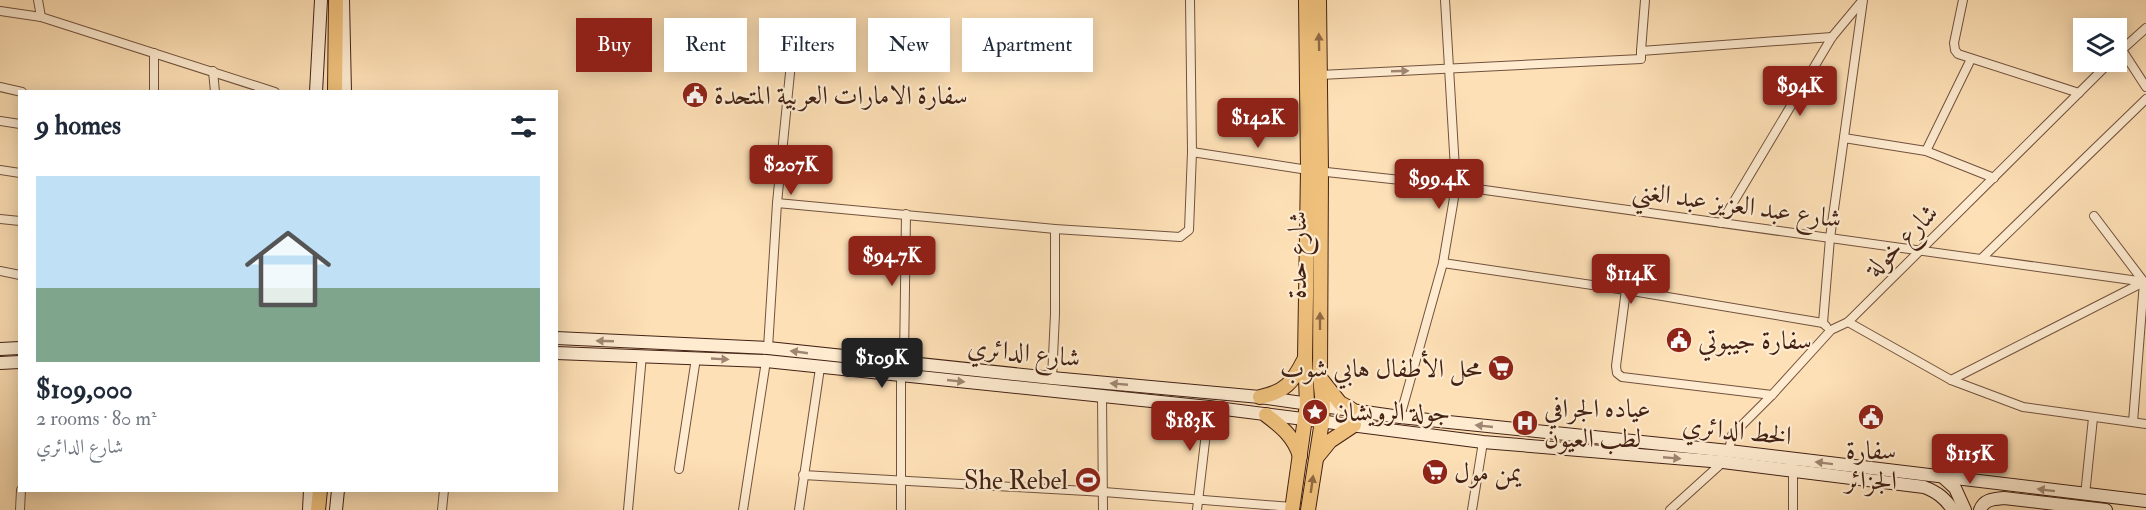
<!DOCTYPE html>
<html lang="en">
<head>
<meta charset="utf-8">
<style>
	:root { --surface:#fff; --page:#f6f6f7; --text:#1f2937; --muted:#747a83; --line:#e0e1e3; --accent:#8f2418 }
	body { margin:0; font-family:"IM FELL Double Pica",Amiri,serif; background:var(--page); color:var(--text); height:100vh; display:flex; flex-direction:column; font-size:22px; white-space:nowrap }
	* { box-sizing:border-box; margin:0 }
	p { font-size:20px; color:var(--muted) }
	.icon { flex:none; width:33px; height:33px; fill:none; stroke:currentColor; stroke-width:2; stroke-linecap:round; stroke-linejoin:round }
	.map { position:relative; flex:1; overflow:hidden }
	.drawer { position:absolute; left:18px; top:90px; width:540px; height:402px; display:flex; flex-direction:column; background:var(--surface); border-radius:0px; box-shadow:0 3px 15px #0003 }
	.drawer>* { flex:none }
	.guide { position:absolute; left:576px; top:18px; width:570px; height:54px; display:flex; gap:12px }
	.buttons { position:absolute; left:2073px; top:18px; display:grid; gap:12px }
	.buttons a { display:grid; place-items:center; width:54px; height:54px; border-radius:0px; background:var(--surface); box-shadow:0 3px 15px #0003; font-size:30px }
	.price { position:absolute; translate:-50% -51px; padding:0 14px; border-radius:6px; background:var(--accent); color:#fff; font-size:20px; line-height:39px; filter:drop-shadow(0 2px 3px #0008) }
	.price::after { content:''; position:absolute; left:50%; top:36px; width:18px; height:14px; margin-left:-9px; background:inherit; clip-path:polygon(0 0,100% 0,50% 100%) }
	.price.current { background:#222; color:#fff }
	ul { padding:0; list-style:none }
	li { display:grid; align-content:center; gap:12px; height:318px; padding:0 18px }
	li+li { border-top:2px solid var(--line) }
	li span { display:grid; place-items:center; height:186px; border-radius:0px; color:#555 }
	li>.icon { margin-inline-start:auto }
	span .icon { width:108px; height:108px; fill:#fffc; stroke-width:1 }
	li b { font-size:26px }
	h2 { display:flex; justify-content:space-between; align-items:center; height:72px; padding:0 18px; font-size:26px }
	.tag { padding:0 21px; border-radius:0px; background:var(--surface); box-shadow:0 3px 15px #0003; font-size:21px; line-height:54px }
	.tag.current { background:var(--accent); color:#fff }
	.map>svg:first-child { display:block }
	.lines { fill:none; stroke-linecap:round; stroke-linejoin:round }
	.street-casing { stroke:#72523d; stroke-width:10 }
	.secondary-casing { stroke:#432215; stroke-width:14 }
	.primary-casing { stroke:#432215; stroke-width:16 }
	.street { stroke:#feebd0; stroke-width:8 }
	.secondary { stroke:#feebd0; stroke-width:12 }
	.primary { stroke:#efc07b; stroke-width:14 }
	.oneway { fill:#906943 }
	.oneway2 { fill:#a08672 }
	.labels { text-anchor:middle; stroke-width:4.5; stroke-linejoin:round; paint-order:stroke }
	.poi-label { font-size:26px; fill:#432215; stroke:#feebd0; text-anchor:start }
	.street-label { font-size:26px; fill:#432215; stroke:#feebd0 }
</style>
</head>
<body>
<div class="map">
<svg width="2146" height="510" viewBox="0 0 2146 510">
	<rect width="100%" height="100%" fill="#fee0b6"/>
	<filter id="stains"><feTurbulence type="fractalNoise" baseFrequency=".00333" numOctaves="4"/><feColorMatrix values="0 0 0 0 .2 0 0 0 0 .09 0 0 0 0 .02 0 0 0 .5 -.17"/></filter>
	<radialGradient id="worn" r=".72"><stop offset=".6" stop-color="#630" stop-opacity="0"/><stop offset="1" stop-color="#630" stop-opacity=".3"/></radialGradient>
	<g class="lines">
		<g class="street-casing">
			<g id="street">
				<polyline points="38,0 41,17"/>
				<polyline points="1963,0 1954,43 1955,50 1958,54 2079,93"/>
				<polyline points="0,11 41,17 275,92"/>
				<polyline points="2122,50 2146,87"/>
				<polyline points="1641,51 1645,0"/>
				<polyline points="154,53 154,92"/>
				<polyline points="2116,55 2146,28"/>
				<polyline points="213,71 215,92"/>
				<polyline points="1320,75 1641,59 1641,51 1832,37"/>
				<polyline points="0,87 22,92"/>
				<polyline points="0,121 20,124"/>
				<polyline points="1844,138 1926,151 1994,178"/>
				<polyline points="1926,151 1971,59"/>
				<polyline points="1192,152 1308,170 1456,186 2146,282"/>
				<polyline points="0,170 20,173"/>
				<polyline points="777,203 1055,229 1180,237 1189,230 1192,152 1190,0"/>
				<polyline points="2094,216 2144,282 2133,422"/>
				<polyline points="0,219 20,221"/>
				<polyline points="1721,223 1832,37 1862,1"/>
				<polyline points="1982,258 2146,99"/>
				<polyline points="1443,263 1626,290 1823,323"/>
				<polyline points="0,271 20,275"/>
				<polyline points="1626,290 1616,366 1617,373 1622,377 1772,395"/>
				<polyline points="1848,322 1951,380 2023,407 2146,424"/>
				<polyline points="1826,326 1823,323 1830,238 1863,0"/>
				<polyline points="768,348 777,203 793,43"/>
				<polyline points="904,361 906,214"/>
				<polyline points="901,376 901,510"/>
				<polyline points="1052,378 1055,314 1055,229"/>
				<polyline points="1951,380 2144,282"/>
				<polyline points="1102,396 1103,510"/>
				<polyline points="1400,417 1443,263 1456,186 1445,0"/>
				<polyline points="1729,451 1732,435 1772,395 1831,330 1848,322 2110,62"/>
				<polyline points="1793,465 1793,510"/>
				<polyline points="679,469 696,358"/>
				<polyline points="803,475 1104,492 1292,507"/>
				<polyline points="2085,495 2093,418"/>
				<polyline points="20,510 21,490"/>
				<polyline points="442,510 444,490"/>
				<polyline points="628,510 642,355"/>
				<polyline points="743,510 766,361"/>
				<polyline points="799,510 820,368"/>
				<polyline points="1197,510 1209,407"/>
				<polyline points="1472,510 1483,442"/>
				<polyline points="1670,510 1723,462"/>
			</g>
		</g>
		<g class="secondary-casing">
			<g id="secondary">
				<polyline points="343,0 345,92"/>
				<polyline points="316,92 321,0"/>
				<polyline points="556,338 768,348 1052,378 1260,397 1400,417 1729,451 2146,501"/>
				<polyline points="0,349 20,348"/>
				<path d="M556 353 766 361 1209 407 1483 442 1723 462 1924 487C1937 492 1945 498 1953 510"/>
				<polyline points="0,363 20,362"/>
				<polyline points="1944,478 1955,488 1965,510"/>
				<polyline points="309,510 310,490"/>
				<polyline points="336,510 338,490"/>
				<path d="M1980 510C1984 499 1994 499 2004 498L2106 510"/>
			</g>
		</g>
		<g class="primary-casing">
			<g id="primary">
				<polyline points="335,92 336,0"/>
				<polyline points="1321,379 1340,403 1351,409"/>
				<path d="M1260 397C1285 392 1293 382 1304 360"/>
				<path d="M1266 415C1282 427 1294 437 1300 456"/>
				<polyline points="1317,457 1330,441 1354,425"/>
				<polyline points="318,510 320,490"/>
				<polyline points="1292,510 1307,404 1305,358 1308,170 1306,0"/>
				<polyline points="1308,510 1322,421 1323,406 1320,377 1321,171 1319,0"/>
			</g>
		</g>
		<use href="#street" class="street"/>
		<use href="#secondary" class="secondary"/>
		<use href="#primary" class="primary"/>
	</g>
	<defs><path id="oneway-solid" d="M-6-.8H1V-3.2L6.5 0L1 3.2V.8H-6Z" transform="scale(1.5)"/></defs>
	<g class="oneway">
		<use href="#oneway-solid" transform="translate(1319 42) rotate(-91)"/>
		<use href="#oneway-solid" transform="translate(1320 321) rotate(-90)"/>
		<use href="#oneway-solid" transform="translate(1312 484) rotate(-82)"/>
	</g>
	<g class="oneway2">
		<use href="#oneway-solid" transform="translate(1400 71) rotate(-2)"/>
		<use href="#oneway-solid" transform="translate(605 341) rotate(-178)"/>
		<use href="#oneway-solid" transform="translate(799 352) rotate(-172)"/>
		<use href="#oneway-solid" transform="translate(720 359) rotate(3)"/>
		<use href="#oneway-solid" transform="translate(956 381) rotate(6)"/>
		<use href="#oneway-solid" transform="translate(1119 384) rotate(-175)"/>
		<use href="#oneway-solid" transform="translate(1484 426) rotate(-174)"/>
		<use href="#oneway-solid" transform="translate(1672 458) rotate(5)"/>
		<use href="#oneway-solid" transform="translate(1824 463) rotate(-173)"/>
		<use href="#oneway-solid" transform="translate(2046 490) rotate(-173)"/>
	</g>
	<defs>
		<g id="civic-disc" transform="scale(1.35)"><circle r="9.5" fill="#8f2418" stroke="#feebd0"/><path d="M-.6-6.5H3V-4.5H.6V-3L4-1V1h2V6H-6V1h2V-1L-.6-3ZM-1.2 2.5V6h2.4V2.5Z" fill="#fff"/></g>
		<g id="supermarket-disc" transform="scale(1.35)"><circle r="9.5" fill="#8f2418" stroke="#feebd0"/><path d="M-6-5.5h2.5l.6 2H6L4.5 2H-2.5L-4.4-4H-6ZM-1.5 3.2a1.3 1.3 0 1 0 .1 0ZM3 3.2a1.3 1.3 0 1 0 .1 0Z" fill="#fff"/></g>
		<g id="sight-disc" transform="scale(1.35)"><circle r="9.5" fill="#8f2418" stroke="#feebd0"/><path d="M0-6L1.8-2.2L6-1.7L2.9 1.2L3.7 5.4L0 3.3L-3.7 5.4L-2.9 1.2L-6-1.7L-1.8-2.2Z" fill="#fff"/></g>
		<g id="hospital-disc" transform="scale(1.35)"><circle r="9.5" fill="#8f2418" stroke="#feebd0"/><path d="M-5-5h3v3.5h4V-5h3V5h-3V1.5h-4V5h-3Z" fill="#fff"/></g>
		<g id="stadium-disc" transform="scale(1.35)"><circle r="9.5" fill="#8f2418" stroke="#feebd0"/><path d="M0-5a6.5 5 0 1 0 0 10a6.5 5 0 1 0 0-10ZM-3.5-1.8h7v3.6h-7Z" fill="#fff"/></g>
	</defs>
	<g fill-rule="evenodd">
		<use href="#civic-disc" x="695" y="95"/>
		<use href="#civic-disc" x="1679" y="340"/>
		<use href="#supermarket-disc" x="1501" y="368"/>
		<use href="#sight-disc" x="1315" y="412"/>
		<use href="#civic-disc" x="1871" y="417"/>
		<use href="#hospital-disc" x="1525" y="423"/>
		<use href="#supermarket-disc" x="1435" y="472"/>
		<use href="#stadium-disc" x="1088" y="480"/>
	</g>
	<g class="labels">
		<g class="poi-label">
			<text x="714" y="104">سفارة الامارات العربية المتحدة</text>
			<text x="1698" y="349">سفارة جيبوتي</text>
			<text x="1482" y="377" text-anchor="end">محل الأطفال هابي شوب</text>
			<text x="1544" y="417">عياده الجرافي<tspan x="1544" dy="30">لطب العيون</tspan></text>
			<text x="1334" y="421">جولة الرويشان</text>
			<text x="1871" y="459" text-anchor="middle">سفارة<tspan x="1871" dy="30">الجزائر</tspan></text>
			<text x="1454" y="481">يمن مول</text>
			<text x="1068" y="489" text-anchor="end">She Rebel</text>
		</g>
		<g class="street-label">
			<text transform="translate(1737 204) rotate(8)" y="9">شارع عبد العزيز عبد الغني</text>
			<text transform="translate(1901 240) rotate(-45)" y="9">شارع خولة</text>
			<text transform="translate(1297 255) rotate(-90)" y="9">شارع حدة</text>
			<text transform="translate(1024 352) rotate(6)" y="9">شارع الدائري</text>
			<text transform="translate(1737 430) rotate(6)" y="9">الخط الدائري</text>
		</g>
	</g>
	<rect width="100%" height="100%" filter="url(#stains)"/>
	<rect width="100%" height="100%" fill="url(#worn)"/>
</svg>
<div class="buttons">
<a><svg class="icon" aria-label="layers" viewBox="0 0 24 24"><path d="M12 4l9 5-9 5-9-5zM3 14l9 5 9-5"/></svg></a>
</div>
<b class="price" style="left:1800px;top:117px">$94K</b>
<b class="price" style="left:1258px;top:149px">$142K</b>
<b class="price" style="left:791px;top:196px">$207K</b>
<b class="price" style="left:1439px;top:210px">$99.4K</b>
<b class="price" style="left:892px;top:287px">$94.7K</b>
<b class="price" style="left:1631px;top:305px">$114K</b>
<b class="price current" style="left:882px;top:389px">$109K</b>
<b class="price" style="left:1190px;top:452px">$183K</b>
<b class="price" style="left:1970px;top:485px">$115K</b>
<div class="guide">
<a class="tag current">Buy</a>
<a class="tag">Rent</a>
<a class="tag">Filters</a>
<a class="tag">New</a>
<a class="tag">Apartment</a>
</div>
<section class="drawer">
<h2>9 homes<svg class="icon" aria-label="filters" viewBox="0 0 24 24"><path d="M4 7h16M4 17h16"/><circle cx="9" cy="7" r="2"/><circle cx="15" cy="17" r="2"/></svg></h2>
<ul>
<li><span style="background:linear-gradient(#bfe0f5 60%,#7fa58c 0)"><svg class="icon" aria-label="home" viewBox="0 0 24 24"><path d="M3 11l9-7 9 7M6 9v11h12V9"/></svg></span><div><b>$109,000</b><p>2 rooms · 80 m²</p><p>شارع الدائري</p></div></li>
</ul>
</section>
</div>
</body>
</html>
